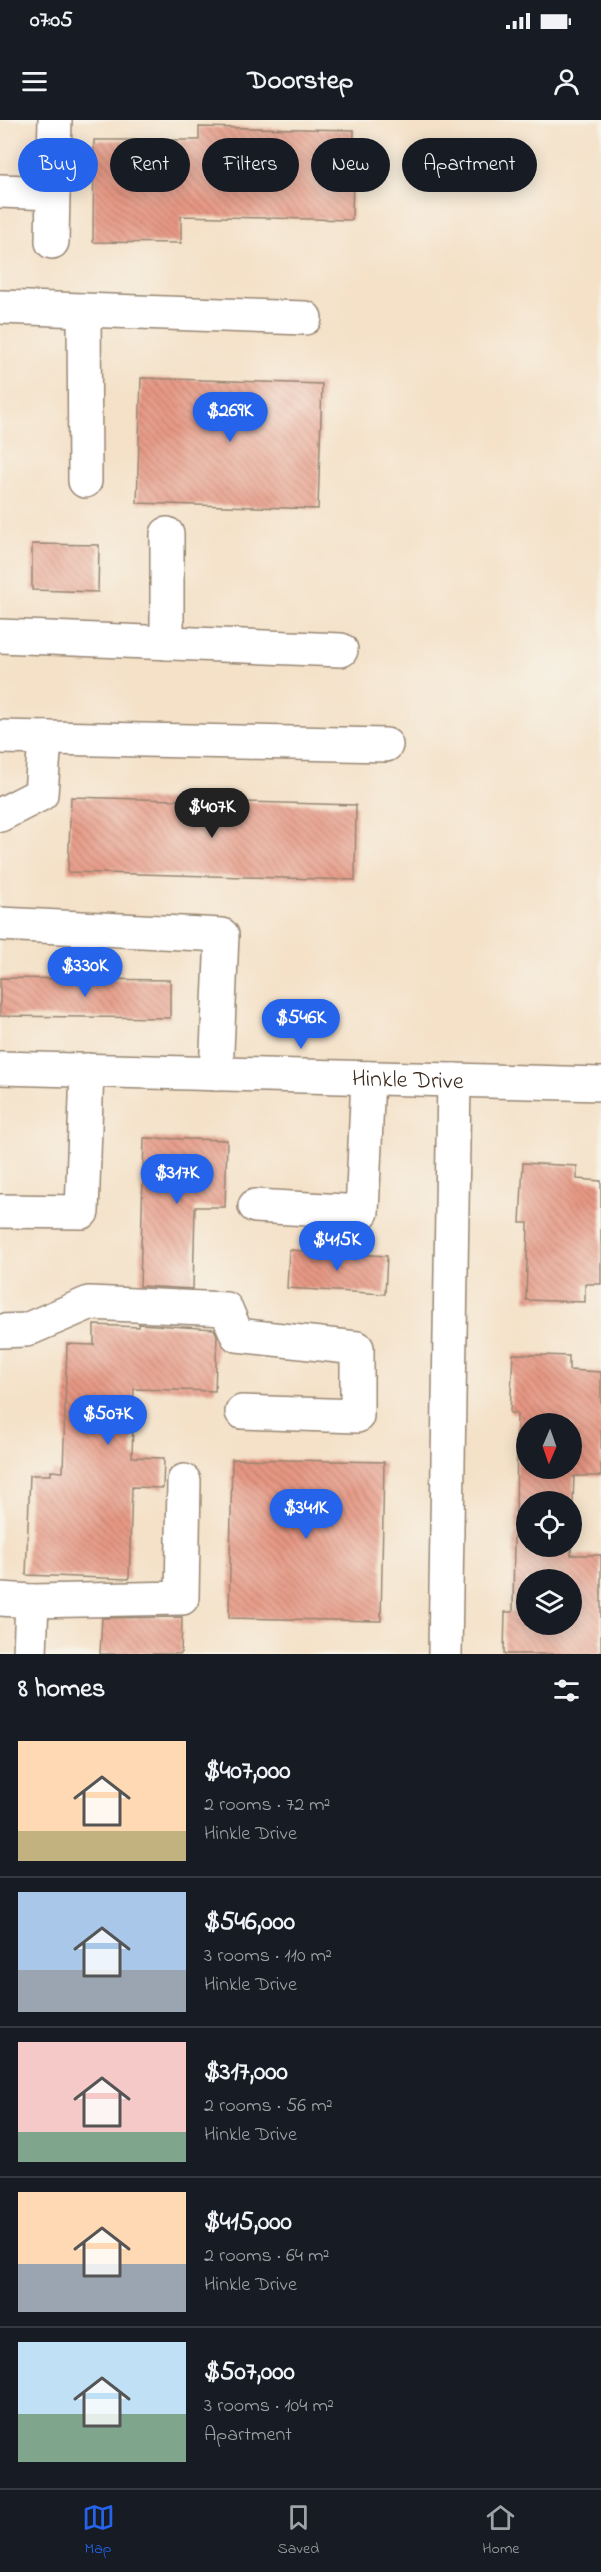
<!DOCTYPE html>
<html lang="en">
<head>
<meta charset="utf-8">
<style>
	:root { --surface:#171b24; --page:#242831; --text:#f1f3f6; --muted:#9ea1a6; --line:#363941; --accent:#2563eb }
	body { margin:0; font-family:"Indie Flower",sans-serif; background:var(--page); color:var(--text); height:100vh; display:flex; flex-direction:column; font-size:22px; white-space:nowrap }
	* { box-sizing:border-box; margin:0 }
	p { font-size:20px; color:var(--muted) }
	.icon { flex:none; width:33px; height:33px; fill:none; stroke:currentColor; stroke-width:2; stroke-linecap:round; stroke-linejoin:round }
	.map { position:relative; height:1534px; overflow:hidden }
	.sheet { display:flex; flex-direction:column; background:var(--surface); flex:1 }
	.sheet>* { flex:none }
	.hud { position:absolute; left:18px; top:18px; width:566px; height:54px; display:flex; gap:12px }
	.needle { width:39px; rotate:182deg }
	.buttons { position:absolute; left:516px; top:1293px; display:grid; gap:12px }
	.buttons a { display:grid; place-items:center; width:66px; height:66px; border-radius:50%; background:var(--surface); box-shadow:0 3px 15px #0003; font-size:30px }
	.price { position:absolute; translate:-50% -51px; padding:0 14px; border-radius:21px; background:var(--accent); color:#fff; font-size:20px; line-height:39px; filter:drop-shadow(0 2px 3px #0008) }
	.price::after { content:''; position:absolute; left:50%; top:36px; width:18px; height:14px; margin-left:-9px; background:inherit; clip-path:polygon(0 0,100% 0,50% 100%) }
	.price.active { background:#222; color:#fff }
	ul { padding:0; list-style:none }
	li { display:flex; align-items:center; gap:18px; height:150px; padding:0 18px }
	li+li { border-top:2px solid var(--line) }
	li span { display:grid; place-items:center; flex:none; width:168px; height:120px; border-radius:0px; color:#555 }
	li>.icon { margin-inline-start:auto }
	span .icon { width:72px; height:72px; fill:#fffc; stroke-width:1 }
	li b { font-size:26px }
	h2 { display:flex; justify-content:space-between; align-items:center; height:72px; padding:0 18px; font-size:26px }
	.pill { padding:0 21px; border-radius:27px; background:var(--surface); box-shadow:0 3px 15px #0003; font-size:21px; line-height:54px }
	.pill.active { background:var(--accent); color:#fff }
	.status { display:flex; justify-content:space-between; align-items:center; height:42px; padding:0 30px; background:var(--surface); direction:ltr }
	.status svg { height:16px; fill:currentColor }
	header { display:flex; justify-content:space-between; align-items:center; height:78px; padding:0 18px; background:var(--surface); font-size:27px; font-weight:800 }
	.tabs { display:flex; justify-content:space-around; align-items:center; height:84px; border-top:2px solid var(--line); background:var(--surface); font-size:16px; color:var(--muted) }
	.tabs a { display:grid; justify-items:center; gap:3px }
	.tabs .active { color:var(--accent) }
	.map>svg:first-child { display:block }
	.building { fill:url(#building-back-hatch); fill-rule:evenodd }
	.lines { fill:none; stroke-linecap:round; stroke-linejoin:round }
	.minor-casing { stroke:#988673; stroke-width:36 }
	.minor { stroke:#fff; stroke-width:33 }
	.labels { text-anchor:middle; stroke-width:6; stroke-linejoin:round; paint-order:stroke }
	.street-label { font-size:24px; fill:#3b2a1e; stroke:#f7f3e8 }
</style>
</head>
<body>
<div class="status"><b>07:05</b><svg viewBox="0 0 49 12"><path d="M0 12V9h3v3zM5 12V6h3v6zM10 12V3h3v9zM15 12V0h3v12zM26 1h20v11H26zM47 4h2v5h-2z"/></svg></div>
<header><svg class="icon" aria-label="menu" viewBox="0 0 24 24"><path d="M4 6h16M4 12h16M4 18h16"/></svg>Doorstep<svg class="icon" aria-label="person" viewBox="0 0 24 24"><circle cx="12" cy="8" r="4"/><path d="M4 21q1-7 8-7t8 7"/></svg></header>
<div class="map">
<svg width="601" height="1534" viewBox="0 0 601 1534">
	<defs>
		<pattern id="building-back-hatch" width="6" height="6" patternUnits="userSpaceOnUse" patternTransform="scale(1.5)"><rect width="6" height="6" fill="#e79884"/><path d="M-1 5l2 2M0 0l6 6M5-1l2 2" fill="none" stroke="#bc7c6b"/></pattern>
	</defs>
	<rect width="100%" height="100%" fill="#f7f3e8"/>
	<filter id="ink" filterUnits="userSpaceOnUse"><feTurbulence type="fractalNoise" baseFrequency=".0167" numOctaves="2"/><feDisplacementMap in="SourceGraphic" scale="12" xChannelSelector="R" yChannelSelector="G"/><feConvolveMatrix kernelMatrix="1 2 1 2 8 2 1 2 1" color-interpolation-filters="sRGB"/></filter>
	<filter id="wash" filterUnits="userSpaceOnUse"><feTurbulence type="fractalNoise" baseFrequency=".008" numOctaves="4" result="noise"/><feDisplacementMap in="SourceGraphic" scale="24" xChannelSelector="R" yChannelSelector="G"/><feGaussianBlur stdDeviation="1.35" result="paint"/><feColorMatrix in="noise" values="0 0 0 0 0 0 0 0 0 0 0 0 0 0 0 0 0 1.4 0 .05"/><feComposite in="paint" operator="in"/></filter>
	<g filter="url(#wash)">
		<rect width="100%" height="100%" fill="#f4e1c8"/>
		<g id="blocks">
			<g class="building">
				<polygon points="199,7 354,10 352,100 181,96 181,123 93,122 94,20 199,20"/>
				<polygon points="141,258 322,264 318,389 137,383"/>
				<polygon points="32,424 99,425 98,472 32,470"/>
				<polygon points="71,677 356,685 355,760 68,752"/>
				<polygon points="0,858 170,860 170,898 0,896"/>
				<polygon points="144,1018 227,1020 225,1087 195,1087 193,1169 140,1166"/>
				<polygon points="523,1043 577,1046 577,1059 601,1061 601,1164 585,1164 585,1182 526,1180 528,1103 520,1103"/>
				<polygon points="289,1130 387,1136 385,1174 287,1168"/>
				<polygon points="139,1204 214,1209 217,1215 215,1271 134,1269 132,1337 164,1338 163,1368 132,1367 129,1459 26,1455 30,1355 51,1355 51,1351 63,1352 67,1224 94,1225 94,1205 139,1207"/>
				<path d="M513 1234 569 1236V1250L601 1252V1356H574L571 1435H601V1534H504L505 1492H513L514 1416H516L517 1293H510ZM526 1304H572V1348H526ZM526 1382H572V1426H526ZM526 1460H572V1504H526Z"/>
				<polygon points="232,1339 384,1342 381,1501 229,1498"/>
				<polygon points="182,1497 181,1534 100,1534 102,1498"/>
			</g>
		</g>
	</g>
	<g filter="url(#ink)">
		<use href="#blocks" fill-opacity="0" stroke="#988673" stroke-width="1.5"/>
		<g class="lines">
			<g class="minor-casing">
				<g id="minor">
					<polyline points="0,71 53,73 52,122"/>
					<polyline points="53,73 55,0"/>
					<polyline points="0,187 305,198"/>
					<polyline points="84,190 85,361"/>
					<polyline points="0,516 341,530"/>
					<polyline points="167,523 167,414"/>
					<polyline points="0,617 386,625"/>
					<polyline points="0,695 41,674 45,618"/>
					<polyline points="0,804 222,815 216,954"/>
					<path id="s1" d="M0 948 601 964"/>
					<polyline points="255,1086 362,1092 368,958"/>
					<polyline points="0,1091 82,1092 87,950"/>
					<polyline points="0,1211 26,1210 89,1183 226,1189 237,1215 357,1228 357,1296 242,1292"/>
					<polyline points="0,1479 32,1481 182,1478 184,1361"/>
					<polyline points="30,1534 32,1481"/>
					<polyline points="445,1534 454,960"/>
				</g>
			</g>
			<use href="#minor" class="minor"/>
		</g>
	</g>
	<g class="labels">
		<g class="street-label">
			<text dy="8" stroke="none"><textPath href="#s1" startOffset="408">Hinkle Drive</textPath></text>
		</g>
	</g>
</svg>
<div class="buttons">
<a><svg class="needle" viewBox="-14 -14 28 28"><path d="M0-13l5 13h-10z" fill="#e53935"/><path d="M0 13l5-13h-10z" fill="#9ea1a6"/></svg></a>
<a><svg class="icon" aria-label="locate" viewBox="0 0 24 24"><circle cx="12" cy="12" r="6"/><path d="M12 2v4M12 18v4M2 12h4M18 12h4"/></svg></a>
<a><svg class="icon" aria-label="layers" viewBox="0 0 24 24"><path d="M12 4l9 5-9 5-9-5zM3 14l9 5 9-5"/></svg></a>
</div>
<b class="price" style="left:230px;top:323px">$269K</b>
<b class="price active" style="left:212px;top:719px">$407K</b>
<b class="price" style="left:85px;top:878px">$330K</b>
<b class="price" style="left:301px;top:930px">$546K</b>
<b class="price" style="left:177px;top:1085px">$317K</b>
<b class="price" style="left:337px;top:1152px">$415K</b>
<b class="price" style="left:108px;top:1326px">$507K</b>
<b class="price" style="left:306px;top:1420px">$341K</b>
<div class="hud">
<a class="pill active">Buy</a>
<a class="pill">Rent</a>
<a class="pill">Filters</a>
<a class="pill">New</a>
<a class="pill">Apartment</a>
</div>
</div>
<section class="sheet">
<h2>8 homes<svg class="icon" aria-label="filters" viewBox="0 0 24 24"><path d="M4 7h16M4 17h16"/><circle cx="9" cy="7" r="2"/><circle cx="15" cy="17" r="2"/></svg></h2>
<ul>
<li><span style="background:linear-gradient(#ffd9b3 75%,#c2b280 0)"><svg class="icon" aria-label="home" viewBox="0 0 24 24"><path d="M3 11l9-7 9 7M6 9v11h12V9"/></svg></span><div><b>$407,000</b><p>2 rooms · 72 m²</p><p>Hinkle Drive</p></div></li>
<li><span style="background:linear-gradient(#a9c7e8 65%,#9aa5b1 0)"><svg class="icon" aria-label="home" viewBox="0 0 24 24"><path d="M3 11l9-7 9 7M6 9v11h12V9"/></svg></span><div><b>$546,000</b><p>3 rooms · 110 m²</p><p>Hinkle Drive</p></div></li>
<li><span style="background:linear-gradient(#f6c9c9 75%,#7fa58c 0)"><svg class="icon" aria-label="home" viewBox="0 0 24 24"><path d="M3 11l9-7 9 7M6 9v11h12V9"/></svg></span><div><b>$317,000</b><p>2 rooms · 56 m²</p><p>Hinkle Drive</p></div></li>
<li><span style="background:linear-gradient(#ffd9b3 60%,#9aa5b1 0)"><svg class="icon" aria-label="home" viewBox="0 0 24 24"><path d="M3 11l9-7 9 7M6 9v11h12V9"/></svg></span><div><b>$415,000</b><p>2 rooms · 64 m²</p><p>Hinkle Drive</p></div></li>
<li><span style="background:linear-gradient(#bfe0f5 60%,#7fa58c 0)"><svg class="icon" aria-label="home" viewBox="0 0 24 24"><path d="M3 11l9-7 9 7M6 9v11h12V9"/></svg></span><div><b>$507,000</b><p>3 rooms · 104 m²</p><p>Apartment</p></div></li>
</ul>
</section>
<nav class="tabs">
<a class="active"><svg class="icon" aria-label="map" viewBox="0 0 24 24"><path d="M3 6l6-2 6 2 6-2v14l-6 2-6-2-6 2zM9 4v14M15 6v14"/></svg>Map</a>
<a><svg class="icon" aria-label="saved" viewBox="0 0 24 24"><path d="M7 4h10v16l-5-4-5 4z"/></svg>Saved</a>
<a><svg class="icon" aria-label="home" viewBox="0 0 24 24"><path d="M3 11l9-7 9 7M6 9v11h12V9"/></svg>Home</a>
</nav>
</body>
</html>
